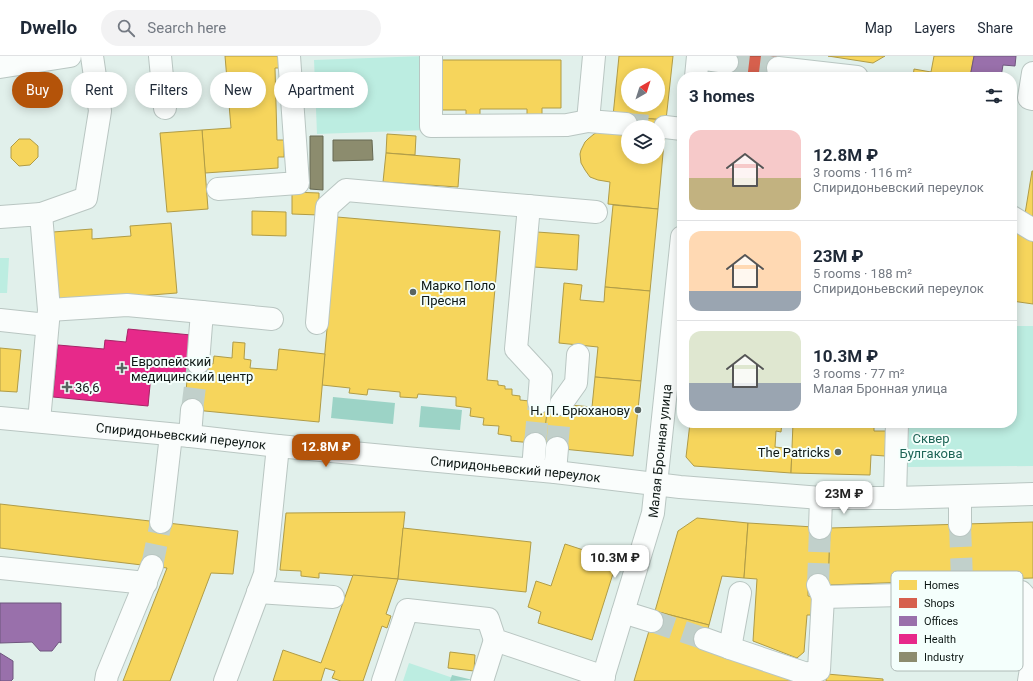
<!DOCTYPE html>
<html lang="en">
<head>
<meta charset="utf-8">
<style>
	:root { --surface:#fff; --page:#f2f2f3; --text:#1f2937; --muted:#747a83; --line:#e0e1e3; --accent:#b45309 }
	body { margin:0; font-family:Roboto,sans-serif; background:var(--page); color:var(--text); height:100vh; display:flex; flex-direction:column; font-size:15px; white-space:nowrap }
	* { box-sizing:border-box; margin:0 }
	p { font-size:13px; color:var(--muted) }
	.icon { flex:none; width:22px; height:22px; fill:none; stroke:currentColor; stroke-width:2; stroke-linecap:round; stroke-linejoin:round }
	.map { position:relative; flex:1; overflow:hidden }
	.panel { position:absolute; left:677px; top:16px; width:340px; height:356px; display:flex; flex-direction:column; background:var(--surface); border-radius:16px; box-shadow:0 2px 10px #0003 }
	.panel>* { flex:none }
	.hud { position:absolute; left:12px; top:16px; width:380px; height:36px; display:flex; gap:8px }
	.needle { width:26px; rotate:39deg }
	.buttons { position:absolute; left:621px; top:12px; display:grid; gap:8px }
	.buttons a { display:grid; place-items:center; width:44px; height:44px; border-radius:50%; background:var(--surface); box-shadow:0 2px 10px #0003; font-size:20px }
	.price { position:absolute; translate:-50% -34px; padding:0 9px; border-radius:8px; background:#fff; color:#222; font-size:13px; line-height:26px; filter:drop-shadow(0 1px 2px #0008) }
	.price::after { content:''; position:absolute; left:50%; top:24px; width:12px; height:9px; margin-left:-6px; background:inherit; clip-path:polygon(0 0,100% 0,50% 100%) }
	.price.on { background:var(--accent); color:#fff }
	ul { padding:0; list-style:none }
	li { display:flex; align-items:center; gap:12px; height:100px; padding:0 12px }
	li+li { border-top:1px solid var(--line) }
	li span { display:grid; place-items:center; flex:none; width:112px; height:80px; border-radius:12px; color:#555 }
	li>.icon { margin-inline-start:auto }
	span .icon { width:48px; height:48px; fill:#fffc; stroke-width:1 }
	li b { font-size:17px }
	h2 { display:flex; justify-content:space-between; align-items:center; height:48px; padding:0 12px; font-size:17px }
	.tag { padding:0 14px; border-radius:18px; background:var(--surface); box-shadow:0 2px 10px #0003; font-size:14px; line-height:36px }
	.tag.on { background:var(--accent); color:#fff }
	header { display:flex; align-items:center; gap:24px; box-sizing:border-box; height:56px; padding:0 20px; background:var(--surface); border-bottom:1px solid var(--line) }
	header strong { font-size:19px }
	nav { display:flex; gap:22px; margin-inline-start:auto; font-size:14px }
	.search { width:280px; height:36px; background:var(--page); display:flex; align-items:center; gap:10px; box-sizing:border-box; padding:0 14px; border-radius:22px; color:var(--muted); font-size:15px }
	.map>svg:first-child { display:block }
	.green { fill:#bcede1 }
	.forest { fill:#9cd3c6 }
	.homes { fill:#f6d55c; stroke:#b09c47; fill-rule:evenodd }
	.shops { fill:#d6604d; stroke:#9a4a3c }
	.offices { fill:#9970ab; stroke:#6f567e }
	.health { fill:#e7298a; stroke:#a62467 }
	.industry { fill:#8c8c6e; stroke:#666953 }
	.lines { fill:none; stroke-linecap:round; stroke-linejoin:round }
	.minor-tunnel { stroke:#c1d0cb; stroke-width:22; stroke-dasharray:22 11; stroke-linecap:butt }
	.minor-casing { stroke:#b9c6c2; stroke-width:24 }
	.minor { stroke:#fafdfc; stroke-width:22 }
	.poi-dot { fill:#586460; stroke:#f4fffc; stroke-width:1.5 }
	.labels { text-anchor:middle; stroke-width:4; stroke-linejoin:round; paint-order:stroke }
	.poi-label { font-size:13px; fill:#0e1815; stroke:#f4fffc; text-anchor:start }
	.street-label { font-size:13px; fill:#0e1815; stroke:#f4fffc }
	.park-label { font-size:13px; fill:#1e6557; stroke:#f4fffc }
	.key { fill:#f4fffc; stroke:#afbab7; stroke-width:1 }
	.key-label { font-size:11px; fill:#0e1815 }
</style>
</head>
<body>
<header>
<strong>Dwello</strong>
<div class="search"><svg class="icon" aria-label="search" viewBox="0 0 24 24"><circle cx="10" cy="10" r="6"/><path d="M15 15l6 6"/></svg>Search here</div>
<nav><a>Map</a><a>Layers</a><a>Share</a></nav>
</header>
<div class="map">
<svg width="1033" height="625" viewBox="0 0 1033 625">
	<rect width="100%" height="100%" fill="#e1f0eb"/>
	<g class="green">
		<polygon points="425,0 428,74 317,78 314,4"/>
		<polygon points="0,202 9,202 7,237 0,237"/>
		<polygon points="1012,270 1033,270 1033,410 908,411 909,367 1012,367"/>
		<polygon points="409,607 456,623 455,625 403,625"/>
	</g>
	<g class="forest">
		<polygon points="333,341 395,347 393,368 331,362"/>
		<polygon points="421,350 462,354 460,374 419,371"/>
		<polygon points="452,619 473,624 450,625"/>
	</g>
	<g class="homes">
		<polygon points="225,0 280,0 281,12 275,12 277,84 284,84 284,101 278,101 278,112 205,117 202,74 231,72"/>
		<path d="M619 0H673L666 64 613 60ZM628 19H658V49H628Z"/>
		<polygon points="828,0 885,0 873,7"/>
		<polygon points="934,0 974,0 970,21 913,21 914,13 931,16"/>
		<polygon points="439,4 561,4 561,52 542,52 542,61 527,61 527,53 480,53 480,61 466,62 466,54 439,54"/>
		<path d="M627 61 666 64 658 153 608 148 610 126 598 124 590 121 585 114 581 107 580 98 581 94 585 86 588 83 594 78ZM628 71H658V101H628Z"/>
		<polygon points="202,74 208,153 167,156 160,77"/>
		<polygon points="387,78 416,80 415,99 386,97"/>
		<polygon points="19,83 30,83 38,90 38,101 30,109 19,110 11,102 11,91"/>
		<polygon points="386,97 460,103 458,131 383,126"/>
		<polygon points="1032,115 1033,115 1033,166 1024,164"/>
		<polygon points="292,136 319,137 319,159 292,158"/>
		<polygon points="613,149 658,153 650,235 605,231"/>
		<polygon points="252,155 286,156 286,180 252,179"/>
		<polygon points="337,161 500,175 487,324 498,325 498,329 505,330 505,333 512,333 512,339 520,340 520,344 548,347 544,388 511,385 511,380 498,378 499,370 483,369 484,362 470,360 471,352 456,350 456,341 418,338 417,342 400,341 400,336 368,333 367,339 349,337 350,332 322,329"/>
		<polygon points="171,167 177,237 59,246 53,176 92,173 92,183 131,180 130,170"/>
		<polygon points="1012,175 1033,178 1033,248 1012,245"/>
		<polygon points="537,176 579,179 577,214 534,211"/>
		<polygon points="564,227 582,229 580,244 604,246 605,231 650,235 641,325 595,321 598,291 559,287"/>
		<polygon points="233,286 245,287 244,303 251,304 250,312 277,314 279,293 325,298 319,366 184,353 189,306 213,308 214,300 232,302"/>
		<polygon points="0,292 21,294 17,336 0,335"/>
		<polygon points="595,321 641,325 633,400 543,391 548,347 592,351"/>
		<polygon points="690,367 782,367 781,376 776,375 775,391 792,393 791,417 694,410 686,401"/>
		<polygon points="793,367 874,367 874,375 886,375 885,400 871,399 870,419 791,417"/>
		<polygon points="0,448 238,475 233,518 211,517 170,625 123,625 167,512 0,492"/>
		<polygon points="405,456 398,523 319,517 319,522 301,520 301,515 280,514 286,457"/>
		<polygon points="697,462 748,467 744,522 722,520 709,569 655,555 678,475"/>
		<polygon points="1033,466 1033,522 962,524 828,529 830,472"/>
		<polygon points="748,467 830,472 828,529 808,529 808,540 816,541 815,559 807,559 804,596 797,602 753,585 757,523 744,522"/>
		<polygon points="403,472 531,486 526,536 398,523"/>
		<polygon points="565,488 617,505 592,584 538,567 541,556 528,551 536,525 551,530"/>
		<polygon points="353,519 398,523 386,558 391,560 387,572 382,570 363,625 341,625 332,622 335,615 325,612 321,625 273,625 283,594 321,607"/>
		<polygon points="655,555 709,569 703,590 791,621 790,625 634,625"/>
		<polygon points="450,596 475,599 474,615 448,612"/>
		<polygon points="827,618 883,623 883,625 826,625"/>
	</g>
	<polygon class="shops" points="727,0 779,0 778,21 725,21"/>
	<g class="offices">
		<polygon points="974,0 1016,0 1015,10 1003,9 1001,21 970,21"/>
		<polygon points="0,547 61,547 61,587 59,586 52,595 40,595 32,586 0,587"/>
		<polygon points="0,597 13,605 13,623 11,625 0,625"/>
	</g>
	<polygon class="health" points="128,273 191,279 187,322 151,319 148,350 53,341 58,289 104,293 105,284 126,286"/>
	<g class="industry">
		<polygon points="310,80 323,80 323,134 310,133"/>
		<polygon points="333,84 372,84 373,104 333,105"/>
	</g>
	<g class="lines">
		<g class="minor-tunnel">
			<polyline points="727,6 778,12"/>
			<polyline points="626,68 665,71"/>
			<polyline points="192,354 198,307"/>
			<polyline points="535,388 539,346"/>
			<polyline points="557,392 561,348"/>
			<polyline points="960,469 962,524"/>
			<polyline points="152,510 161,466"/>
			<polyline points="818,529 820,472"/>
			<polyline points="652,565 705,583"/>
		</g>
		<g class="minor-casing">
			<g id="minor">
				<polyline points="160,0 165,52"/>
				<polyline points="431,0 431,70 567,69 588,65"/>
				<polyline points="594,0 588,65 626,68"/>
				<polyline points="698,2 727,6"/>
				<polyline points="0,11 70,0"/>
				<polyline points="778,12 857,21"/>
				<polyline points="1033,17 1029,42 1033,43"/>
				<polyline points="696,21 698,0"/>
				<polyline points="665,71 682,73"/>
				<polyline points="218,133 298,127 289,0"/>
				<polyline points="529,150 516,293 541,320 539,346"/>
				<polyline points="41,158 86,142 100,55 92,0"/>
				<polyline points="0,161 41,158 49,254 127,249 202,256"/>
				<polyline points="1012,161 1033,174"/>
				<polyline points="0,264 47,269"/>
				<polyline points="317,267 327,151 346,134 596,156"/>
				<polyline points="198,307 202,256 272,263"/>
				<polyline points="561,348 576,327 578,299"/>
				<path id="s1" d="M0 362 190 380 278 390 555 416 680 431 821 442H895L1033 438"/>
				<polyline points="39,365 49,254"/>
				<polyline points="190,380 192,354"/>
				<polyline points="533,414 535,388"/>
				<polyline points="555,416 557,392"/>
				<polyline points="960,441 960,469"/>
				<polyline points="895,442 897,367"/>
				<polyline points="161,466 171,379"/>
				<polyline points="820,472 821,442"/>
				<polyline points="0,512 146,527"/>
				<polyline points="818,529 823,541 1021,536 1033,550 1031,613 1029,625"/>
				<polyline points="258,536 333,541"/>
				<polyline points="623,556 652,565"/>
				<polyline points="705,583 730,592 740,537"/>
				<polyline points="730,592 807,618 819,614 823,541"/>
				<polyline points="106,625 107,619 152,510"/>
				<polyline points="225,625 265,518 278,390"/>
				<polyline points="383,625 407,554 488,563 495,584 604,621"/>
				<polyline points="482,625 495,584"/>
				<path id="s2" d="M602 625 653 457 682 181"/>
			</g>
		</g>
		<use href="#minor" class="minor"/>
	</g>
	<g class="poi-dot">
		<circle cx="413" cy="236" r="4"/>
		<path d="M120 306h4v4h4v4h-4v4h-4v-4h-4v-4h4z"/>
		<path d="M65 325h4v4h4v4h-4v4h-4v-4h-4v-4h4z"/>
		<circle cx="638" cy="354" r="4"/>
		<circle cx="838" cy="396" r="4"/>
	</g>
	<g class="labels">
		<g class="poi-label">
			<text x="421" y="234">Марко Поло<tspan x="421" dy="15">Пресня</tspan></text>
			<text x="131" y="310">Европейский<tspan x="131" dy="15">медицинский центр</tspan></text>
			<text x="75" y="336">36,6</text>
			<text x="630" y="359" text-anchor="end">Н. П. Брюханову</text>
			<text x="830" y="401" text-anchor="end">The Patricks</text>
		</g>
		<g class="street-label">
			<text dy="5" stroke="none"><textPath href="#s1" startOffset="182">Спиридоньевский переулок</textPath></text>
			<text dy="5" stroke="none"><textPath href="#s2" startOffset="238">Малая Бронная улица</textPath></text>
			<text dy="5" stroke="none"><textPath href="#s1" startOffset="518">Спиридоньевский переулок</textPath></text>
		</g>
		<g class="park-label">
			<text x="931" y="387">Сквер<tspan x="931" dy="15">Булгакова</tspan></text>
		</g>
	</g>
	<rect x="891" y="515" width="132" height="100" rx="6" class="key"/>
	<rect x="899" y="524" width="18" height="10" fill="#f6d55c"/>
	<rect x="899" y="542" width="18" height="10" fill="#d6604d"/>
	<rect x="899" y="560" width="18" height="10" fill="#9970ab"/>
	<rect x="899" y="578" width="18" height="10" fill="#e7298a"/>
	<rect x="899" y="596" width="18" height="10" fill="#8c8c6e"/>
	<g class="key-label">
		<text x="924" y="533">Homes</text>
		<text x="924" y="551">Shops</text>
		<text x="924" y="569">Offices</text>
		<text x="924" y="587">Health</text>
		<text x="924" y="605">Industry</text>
	</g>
</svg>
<div class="buttons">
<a><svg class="needle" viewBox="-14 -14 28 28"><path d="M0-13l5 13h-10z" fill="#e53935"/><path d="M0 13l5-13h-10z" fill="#747a83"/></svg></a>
<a><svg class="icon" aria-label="layers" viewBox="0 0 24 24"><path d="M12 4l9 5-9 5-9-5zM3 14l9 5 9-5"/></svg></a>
</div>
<b class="price on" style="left:326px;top:412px">12.8M ₽</b>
<b class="price" style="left:844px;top:459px">23M ₽</b>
<b class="price" style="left:615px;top:523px">10.3M ₽</b>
<div class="hud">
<a class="tag on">Buy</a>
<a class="tag">Rent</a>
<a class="tag">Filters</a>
<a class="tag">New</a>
<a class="tag">Apartment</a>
</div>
<section class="panel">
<h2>3 homes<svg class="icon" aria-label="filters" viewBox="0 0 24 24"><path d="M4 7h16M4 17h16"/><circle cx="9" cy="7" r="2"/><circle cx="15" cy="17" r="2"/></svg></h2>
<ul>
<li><span style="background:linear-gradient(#f6c9c9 60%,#c2b280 0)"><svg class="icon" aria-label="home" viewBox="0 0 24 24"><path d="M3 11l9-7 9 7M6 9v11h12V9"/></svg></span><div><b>12.8M ₽</b><p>3 rooms · 116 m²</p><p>Спиридоньевский переулок</p></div></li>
<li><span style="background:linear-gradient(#ffd9b3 75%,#9aa5b1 0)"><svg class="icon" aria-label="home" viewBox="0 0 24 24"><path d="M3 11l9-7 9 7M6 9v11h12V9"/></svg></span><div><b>23M ₽</b><p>5 rooms · 188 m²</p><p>Спиридоньевский переулок</p></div></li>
<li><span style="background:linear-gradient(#dfe7d0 65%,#9aa5b1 0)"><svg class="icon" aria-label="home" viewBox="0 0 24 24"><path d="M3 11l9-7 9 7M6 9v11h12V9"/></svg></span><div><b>10.3M ₽</b><p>3 rooms · 77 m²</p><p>Малая Бронная улица</p></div></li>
</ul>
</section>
</div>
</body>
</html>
